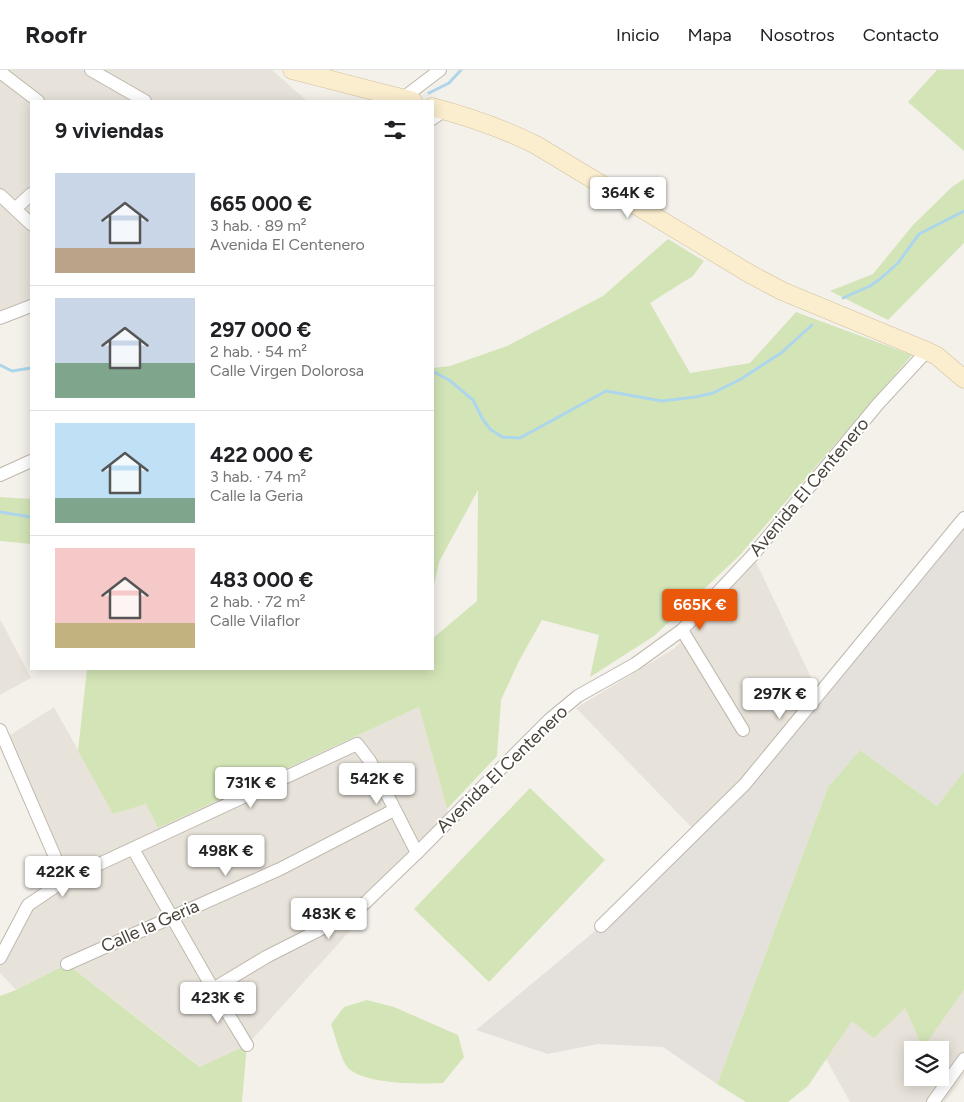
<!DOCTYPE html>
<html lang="es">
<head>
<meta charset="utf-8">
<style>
	:root { --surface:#fff; --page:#f2f2f2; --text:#202124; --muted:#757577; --line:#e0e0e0; --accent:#ea580c }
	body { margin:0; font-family:Figtree,sans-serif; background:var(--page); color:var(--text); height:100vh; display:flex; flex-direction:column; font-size:19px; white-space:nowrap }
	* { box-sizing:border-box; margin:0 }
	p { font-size:16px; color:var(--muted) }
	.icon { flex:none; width:28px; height:28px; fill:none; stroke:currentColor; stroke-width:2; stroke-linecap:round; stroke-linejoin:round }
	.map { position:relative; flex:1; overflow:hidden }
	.side { position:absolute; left:30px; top:30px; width:404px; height:570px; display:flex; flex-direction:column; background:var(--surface); border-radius:0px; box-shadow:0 2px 12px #0003 }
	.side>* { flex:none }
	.controls { position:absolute; left:904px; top:971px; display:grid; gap:10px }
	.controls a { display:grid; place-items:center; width:45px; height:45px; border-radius:0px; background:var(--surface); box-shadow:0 2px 12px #0003; font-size:25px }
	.price { position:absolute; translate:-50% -42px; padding:0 11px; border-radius:5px; background:#fff; color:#222; font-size:16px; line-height:32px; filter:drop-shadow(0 1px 2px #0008) }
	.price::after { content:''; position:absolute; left:50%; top:30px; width:15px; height:11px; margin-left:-8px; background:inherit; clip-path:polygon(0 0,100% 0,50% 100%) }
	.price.active { background:var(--accent); color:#fff }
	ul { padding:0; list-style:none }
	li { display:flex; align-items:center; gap:15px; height:125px; padding:0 25px }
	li+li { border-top:1px solid var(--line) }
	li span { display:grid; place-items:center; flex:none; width:140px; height:100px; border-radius:0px; color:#555 }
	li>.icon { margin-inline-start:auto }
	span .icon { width:60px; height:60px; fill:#fffc; stroke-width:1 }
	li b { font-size:21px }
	h2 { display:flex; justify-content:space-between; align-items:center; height:60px; padding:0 25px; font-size:21px }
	header { display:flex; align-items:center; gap:30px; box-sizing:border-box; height:70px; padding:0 25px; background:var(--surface); border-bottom:1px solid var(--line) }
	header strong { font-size:24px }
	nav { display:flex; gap:28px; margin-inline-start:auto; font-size:18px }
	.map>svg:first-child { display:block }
	.residential { fill:#e8e3da; fill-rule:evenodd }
	.industrial { fill:#e4e0dc }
	.green { fill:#d3e5b7 }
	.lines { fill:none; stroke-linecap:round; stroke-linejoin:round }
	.stream { stroke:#add6ec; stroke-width:3 }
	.street-casing { stroke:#bfb8ae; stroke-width:14 }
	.secondary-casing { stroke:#d1c09e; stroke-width:19 }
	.street { stroke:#fff; stroke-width:12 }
	.secondary { stroke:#fbeecf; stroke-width:18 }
	.labels { text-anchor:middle; stroke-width:4; stroke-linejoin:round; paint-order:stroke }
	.street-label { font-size:18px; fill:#484239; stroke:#fff }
</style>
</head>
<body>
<header>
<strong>Roofr</strong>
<nav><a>Inicio</a><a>Mapa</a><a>Nosotros</a><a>Contacto</a></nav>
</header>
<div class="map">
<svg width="964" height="1032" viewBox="0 0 964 1032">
	<rect width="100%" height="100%" fill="#f4f1eb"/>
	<g class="residential">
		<polygon points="0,0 272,0 307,31 31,31 31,238 0,252"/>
		<polygon points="756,492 819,624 696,762 576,638 675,578"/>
		<polygon points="0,549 31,608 0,625"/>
		<polygon points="54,637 113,743 146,734 158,758 419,637 450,750 247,975 201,997 67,894 16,920 0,903 0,888 28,835 65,810 4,669"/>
		<path d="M964 920V1006L945 1032H850L826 989 852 951 905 938 923 977ZM912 980H940V1008H912Z"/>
	</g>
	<polygon class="industrial" points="964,448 964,701 937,736 860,680 828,717 717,1014 663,977 598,974 548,984 476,960 601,856 745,714"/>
	<g class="green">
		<polygon points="937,0 964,0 964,81 908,32"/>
		<polygon points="964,109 964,173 888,250 830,221 873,204 913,155 952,117"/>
		<polygon points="668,169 704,191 693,206 650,233 690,303 750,293 796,242 912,285 739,486 654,566 590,607 599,565 542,550 519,591 501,630 497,686 447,739 419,637 158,758 146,734 113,744 78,681 87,599 432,599 433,568 477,531 478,420 439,492 433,520 433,298 450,296 507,276 603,226"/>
		<polygon points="0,427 31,429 31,474 0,471"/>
		<polygon points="860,680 937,736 964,701 964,920 923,978 905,938 874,968 852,951 808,1016 788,1032 746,1032 717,1014 828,717"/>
		<polygon points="530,718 605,790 489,912 414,839"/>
		<polygon points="67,894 200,997 247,975 242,1032 0,1032 0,926 16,920"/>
		<path d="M367 930 394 937 458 965 464 987 443 1013C420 1014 366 1015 348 998 341 990 335 965 331 954L344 937Z"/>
	</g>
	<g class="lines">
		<g class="stream">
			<polyline points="429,23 449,13 461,0"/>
			<polyline points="843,228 870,216 880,209 898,193 919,164 964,141"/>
			<polyline points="0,295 12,301 31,298"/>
			<polyline points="432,301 449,310 473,330 482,348 490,359 502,367 520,368 606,321 662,331 695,327 713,323 741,309 781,283 812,255"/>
			<polyline points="0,442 31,447"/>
		</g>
		<g class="street-casing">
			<g id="street">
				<polyline points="91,0 145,31"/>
				<polyline points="0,2 38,31"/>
				<polyline points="403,28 440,0"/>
				<polyline points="432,49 445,40"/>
				<polyline points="0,125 31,154"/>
				<polyline points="15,139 31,124"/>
				<polyline points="0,248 31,236"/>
				<polyline points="0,405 31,391"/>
				<polyline points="682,560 743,660"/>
				<polyline points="0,660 65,810"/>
				<polyline points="133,779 213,919 247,975"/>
				<polyline points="601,856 745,714 964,448"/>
				<polyline points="0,888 28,835 65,810 357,674 370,691 417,783"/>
				<polyline points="67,894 280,799 394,740"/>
				<polyline points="213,919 266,887 331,854 365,833 417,783 549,650 578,626 635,594 682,560 752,486 878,334 927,281"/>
				<polyline points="933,1032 964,989"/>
			</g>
		</g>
		<g class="secondary-casing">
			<g id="secondary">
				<polyline points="292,0 413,31"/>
				<path d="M432 37C470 47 502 58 536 75L750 204 782 221 927 281 937 286 964 309"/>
			</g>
		</g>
		<use href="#street" class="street"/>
		<use href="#secondary" class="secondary"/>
	</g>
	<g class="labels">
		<g class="street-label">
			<text transform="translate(809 417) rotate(-50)" y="6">Avenida El Centenero</text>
			<text transform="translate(502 699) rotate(-44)" y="6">Avenida El Centenero</text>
			<text transform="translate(150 856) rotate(-24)" y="6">Calle la Geria</text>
		</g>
	</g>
</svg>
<div class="controls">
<a><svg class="icon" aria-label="layers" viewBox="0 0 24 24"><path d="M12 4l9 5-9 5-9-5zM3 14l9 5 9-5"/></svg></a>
</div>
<b class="price" style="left:628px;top:149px">364K €</b>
<b class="price active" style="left:700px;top:561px">665K €</b>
<b class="price" style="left:780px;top:650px">297K €</b>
<b class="price" style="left:377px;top:735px">542K €</b>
<b class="price" style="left:251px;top:739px">731K €</b>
<b class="price" style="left:226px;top:807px">498K €</b>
<b class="price" style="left:63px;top:828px">422K €</b>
<b class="price" style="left:329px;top:870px">483K €</b>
<b class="price" style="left:218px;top:954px">423K €</b>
<section class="side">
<h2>9 viviendas<svg class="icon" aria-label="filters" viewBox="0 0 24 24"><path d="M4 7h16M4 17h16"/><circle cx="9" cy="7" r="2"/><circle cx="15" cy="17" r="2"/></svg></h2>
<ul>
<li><span style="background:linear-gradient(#c9d6e8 75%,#b9a48a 0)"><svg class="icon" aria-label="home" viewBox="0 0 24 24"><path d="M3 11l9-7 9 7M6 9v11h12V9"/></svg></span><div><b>665 000 €</b><p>3 hab. · 89 m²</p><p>Avenida El Centenero</p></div></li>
<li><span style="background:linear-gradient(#c9d6e8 65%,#7fa58c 0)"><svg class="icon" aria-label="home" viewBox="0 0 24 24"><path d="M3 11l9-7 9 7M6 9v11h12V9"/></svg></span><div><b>297 000 €</b><p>2 hab. · 54 m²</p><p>Calle Virgen Dolorosa</p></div></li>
<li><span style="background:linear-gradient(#bfe0f5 75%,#7fa58c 0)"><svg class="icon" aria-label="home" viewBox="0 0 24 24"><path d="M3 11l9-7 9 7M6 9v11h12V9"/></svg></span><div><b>422 000 €</b><p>3 hab. · 74 m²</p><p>Calle la Geria</p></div></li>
<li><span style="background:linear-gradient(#f6c9c9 75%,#c2b280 0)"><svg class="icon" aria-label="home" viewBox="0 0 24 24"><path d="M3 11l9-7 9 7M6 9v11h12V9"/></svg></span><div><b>483 000 €</b><p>2 hab. · 72 m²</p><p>Calle Vilaflor</p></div></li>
</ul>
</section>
</div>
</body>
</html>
